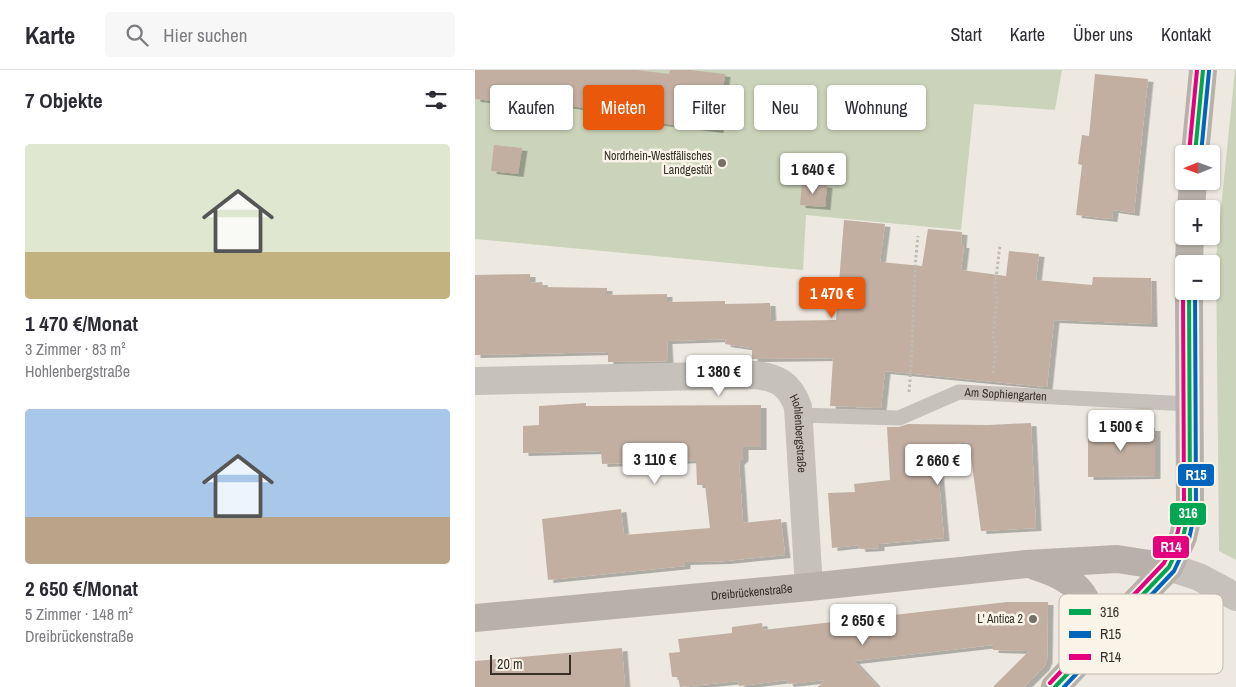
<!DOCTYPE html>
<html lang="de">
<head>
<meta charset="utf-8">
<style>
	:root { --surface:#fff; --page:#f7f7f7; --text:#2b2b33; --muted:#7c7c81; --line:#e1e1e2; --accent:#ea580c }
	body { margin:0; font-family:"Archivo Narrow",sans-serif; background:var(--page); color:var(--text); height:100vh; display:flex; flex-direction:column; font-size:19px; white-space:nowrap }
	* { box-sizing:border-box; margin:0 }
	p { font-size:16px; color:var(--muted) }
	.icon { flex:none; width:28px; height:28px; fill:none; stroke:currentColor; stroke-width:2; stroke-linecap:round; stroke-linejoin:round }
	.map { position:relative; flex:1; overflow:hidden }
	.sheet { display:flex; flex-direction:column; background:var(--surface); width:475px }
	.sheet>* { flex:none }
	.banner { position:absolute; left:15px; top:15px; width:475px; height:45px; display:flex; gap:10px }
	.needle { width:32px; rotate:269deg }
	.tools { position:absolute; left:700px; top:75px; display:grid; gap:10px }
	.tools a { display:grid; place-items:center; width:45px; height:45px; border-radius:5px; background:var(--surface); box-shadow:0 1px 4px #0004; font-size:25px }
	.scale { position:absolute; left:15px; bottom:12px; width:81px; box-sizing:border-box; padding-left:5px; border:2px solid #372f28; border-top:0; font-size:14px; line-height:18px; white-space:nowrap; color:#372f28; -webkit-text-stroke:4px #faf4e8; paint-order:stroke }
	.price { position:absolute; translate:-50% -42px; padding:0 11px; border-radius:5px; background:#fff; color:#222; font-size:16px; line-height:32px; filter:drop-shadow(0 1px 2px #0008) }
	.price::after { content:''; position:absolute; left:50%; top:30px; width:15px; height:11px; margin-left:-8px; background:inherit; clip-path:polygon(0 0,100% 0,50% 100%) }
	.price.on { background:var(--accent); color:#fff }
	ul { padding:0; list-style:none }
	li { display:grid; align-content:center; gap:10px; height:265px; padding:0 25px }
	li span { display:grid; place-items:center; height:155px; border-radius:5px; color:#555 }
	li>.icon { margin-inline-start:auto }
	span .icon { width:90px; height:90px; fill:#fffc; stroke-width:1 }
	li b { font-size:21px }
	h2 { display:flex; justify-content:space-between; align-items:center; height:60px; padding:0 25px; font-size:21px }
	.pill { padding:0 18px; border-radius:5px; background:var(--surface); box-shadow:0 1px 4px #0004; font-size:18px; line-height:45px }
	.pill.on { background:var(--accent); color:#fff }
	header { display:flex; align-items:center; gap:30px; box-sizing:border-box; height:70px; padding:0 25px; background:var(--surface); border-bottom:1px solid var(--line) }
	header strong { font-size:24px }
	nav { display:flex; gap:28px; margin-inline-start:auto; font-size:18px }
	.search { width:350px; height:45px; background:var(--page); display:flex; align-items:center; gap:12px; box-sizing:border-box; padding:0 18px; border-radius:5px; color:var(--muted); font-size:19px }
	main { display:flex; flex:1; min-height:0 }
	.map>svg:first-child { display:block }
	.green { fill:#cbd4ba }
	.building { fill:#c2afa2; filter:url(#shadow) }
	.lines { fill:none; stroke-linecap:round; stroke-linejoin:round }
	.path { stroke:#bfbab2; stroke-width:3; stroke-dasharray:2.5 2.5; stroke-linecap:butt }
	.lane { stroke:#c6c1ba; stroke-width:15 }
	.street { stroke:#c6c1ba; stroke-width:28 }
	.secondary { stroke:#b7b1aa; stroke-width:28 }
	.bus-1-casing { stroke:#faf4e8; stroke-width:8 }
	.bus-2-casing { stroke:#faf4e8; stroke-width:8 }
	.bus-3-casing { stroke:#faf4e8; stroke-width:8 }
	.bus-1 { stroke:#00a651; stroke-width:4 }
	.bus-2 { stroke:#0065bd; stroke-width:4 }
	.bus-3 { stroke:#e5007d; stroke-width:4 }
	.poi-dot { fill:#777069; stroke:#faf4e8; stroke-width:2 }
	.labels { text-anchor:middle; stroke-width:5; stroke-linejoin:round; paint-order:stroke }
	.poi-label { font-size:12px; fill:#372f28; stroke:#faf4e8; text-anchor:end }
	.street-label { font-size:12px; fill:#372f28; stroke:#faf4e8 }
	.key { fill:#faf4e8; stroke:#c0b9ae; stroke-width:1 }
	.key-label { font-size:14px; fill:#372f28 }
	.line-badge { stroke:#faf4e8; stroke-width:2 }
	.badge-label { font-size:14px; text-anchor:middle; font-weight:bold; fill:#fff }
</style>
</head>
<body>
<header>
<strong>Karte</strong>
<div class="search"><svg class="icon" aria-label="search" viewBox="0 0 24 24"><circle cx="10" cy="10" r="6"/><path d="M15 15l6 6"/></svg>Hier suchen</div>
<nav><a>Start</a><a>Karte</a><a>Über uns</a><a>Kontakt</a></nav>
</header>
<main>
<section class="sheet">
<h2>7 Objekte<svg class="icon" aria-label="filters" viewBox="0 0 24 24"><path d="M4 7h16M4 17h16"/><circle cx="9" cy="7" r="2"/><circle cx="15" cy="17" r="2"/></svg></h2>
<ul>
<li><span style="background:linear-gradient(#dfe7d0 70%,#c2b280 0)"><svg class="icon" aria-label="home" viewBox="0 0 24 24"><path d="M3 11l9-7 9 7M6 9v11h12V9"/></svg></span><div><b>1 470 €/Monat</b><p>3 Zimmer · 83 m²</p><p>Hohlenbergstraße</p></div></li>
<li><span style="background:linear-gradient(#a9c7e8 70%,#b9a48a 0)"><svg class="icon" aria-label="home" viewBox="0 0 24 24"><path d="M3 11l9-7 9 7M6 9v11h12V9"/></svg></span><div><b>2 650 €/Monat</b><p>5 Zimmer · 148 m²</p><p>Dreibrückenstraße</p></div></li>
</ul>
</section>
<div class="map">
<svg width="761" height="617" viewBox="0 0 761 617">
	<defs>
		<filter id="shadow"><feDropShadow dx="5.5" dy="3" stdDeviation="0" flood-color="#0004"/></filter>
	</defs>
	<rect width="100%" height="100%" fill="#ede9e1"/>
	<g class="green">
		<polygon points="0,0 587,0 580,40 499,34 486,160 331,145 328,200 0,169"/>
		<polygon points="760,0 761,0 761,490 744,481 741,188"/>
	</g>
	<g class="building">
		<polygon points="0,0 162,0 194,4 195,0 215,0 250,4 243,60 142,48 143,43 76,33 75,37 0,29"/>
		<polygon points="620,4 673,9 659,143 638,140 637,149 601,145 607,95 603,94 607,65 614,66"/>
		<polygon points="19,75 47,78 43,104 16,101"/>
		<polygon points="327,112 352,115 350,137 325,135"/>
		<polygon points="369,150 410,154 405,192 447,196 453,159 487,162 486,175 489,175 486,200 531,206 534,181 564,184 561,210 617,215 618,207 676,208 677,254 579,250 572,317 410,301 406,338 355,336 358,288 277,289 277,278 250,274 251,269 192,271 193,291 133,292 133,282 0,285 0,205 55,204 55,213 67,212 68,217 132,218 132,225 192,224 192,232 250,231 250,234 295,233 296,251 361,250"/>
		<polygon points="111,333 111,336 286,335 286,377 268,377 268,388 264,392 268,453 306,449 310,485 250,491 210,492 210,496 73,510 67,449 146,439 149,465 235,458 230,415 222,415 221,390 127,394 126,381 48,383 48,356 64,355 64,336"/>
		<polygon points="556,353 561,458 506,461 494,372 461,376 469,468 404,474 404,478 385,479 384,475 357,478 353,423 380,422 379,414 415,410 412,357 424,357 433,354 513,355"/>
		<polygon points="613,358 680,358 680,406 613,407"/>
		<polygon points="532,532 573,532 572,590 569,597 549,617 518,617 554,581 518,580 518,575 379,591 403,617 343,617 350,610 313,614 312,610 264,616 263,611 205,617 203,607 197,607 194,583 205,582 203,569 257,563 257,557 287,553 288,560"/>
		<polygon points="147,578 150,617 0,617 0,591"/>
	</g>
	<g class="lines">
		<g class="path">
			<polyline points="518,303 521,277 518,267 522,229 520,218 525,174"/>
			<path d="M434 322C439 270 437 219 443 166"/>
		</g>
		<path class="lane" id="s1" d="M324 345 424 348 484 322 714 334"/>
		<g class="street">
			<path id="s2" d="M0 311 279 305C302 307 315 314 323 337L334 517"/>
			<polyline points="694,497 724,507 761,527"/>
		</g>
		<g class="secondary">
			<polyline points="720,84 728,0"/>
			<polyline points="716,139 718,111"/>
			<polyline points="714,194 715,166"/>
			<path d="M560 496C612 512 626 536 605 589"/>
			<path id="s3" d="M0 548 334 517 551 494 642 489 694 497"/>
			<polyline points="580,617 694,497 708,467 715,437 714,221"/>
		</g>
		<g class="bus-1-casing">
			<g id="bus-1">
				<polyline points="720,84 728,0"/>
				<polyline points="580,617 694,497 708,467 715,437 714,221"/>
			</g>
		</g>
		<g class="bus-2-casing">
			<g id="bus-2">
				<polyline points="726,84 734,1"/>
				<polyline points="589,617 699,501 714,469 721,437 720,221"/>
			</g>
		</g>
		<g class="bus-3-casing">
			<g id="bus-3">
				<polyline points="714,83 722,0"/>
				<polyline points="575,613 689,493 702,465 709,436 708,221"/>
			</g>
		</g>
		<use href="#bus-1" class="bus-1"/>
		<use href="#bus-2" class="bus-2"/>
		<use href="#bus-3" class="bus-3"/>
	</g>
	<g class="poi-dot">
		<circle cx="247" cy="93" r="5"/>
		<circle cx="558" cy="549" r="5"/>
	</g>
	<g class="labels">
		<g class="poi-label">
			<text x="237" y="90">Nordrhein-Westfälisches<tspan x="237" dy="14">Landgestüt</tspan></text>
			<text x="548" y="553">L' Antica 2</text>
		</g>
		<g class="street-label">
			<text dy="4" stroke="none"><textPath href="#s1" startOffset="212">Am Sophiengarten</textPath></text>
			<text dy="4" stroke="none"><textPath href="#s2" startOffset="364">Hohlenbergstraße</textPath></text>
			<text dy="4" stroke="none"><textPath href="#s3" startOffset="278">Dreibrückenstraße</textPath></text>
		</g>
	</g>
	<rect x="584" y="524" width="164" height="80" rx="8" class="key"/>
	<rect x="594" y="539" width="22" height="6" fill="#00a651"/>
	<rect x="594" y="561" width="22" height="7" fill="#0065bd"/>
	<rect x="594" y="584" width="22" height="6" fill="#e5007d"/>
	<g class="key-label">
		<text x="625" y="547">316</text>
		<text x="625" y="569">R15</text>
		<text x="625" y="592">R14</text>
	</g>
	<g class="line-badge">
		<rect x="702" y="393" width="38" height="24" rx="5" fill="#0065bd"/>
		<rect x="694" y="432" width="38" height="24" rx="5" fill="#00a651"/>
		<rect x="677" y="465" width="38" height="24" rx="5" fill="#e5007d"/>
	</g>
	<g class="badge-label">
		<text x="721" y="410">R15</text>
		<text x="713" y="448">316</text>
		<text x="696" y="482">R14</text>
	</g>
</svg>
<div class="tools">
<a><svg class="needle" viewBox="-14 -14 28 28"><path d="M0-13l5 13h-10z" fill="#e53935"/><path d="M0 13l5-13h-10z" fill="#7c7c81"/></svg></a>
<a>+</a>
<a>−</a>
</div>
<div class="scale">20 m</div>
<b class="price" style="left:338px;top:125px">1 640 €</b>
<b class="price on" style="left:357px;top:249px">1 470 €</b>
<b class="price" style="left:244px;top:327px">1 380 €</b>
<b class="price" style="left:646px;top:382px">1 500 €</b>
<b class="price" style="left:180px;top:415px">3 110 €</b>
<b class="price" style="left:463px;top:416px">2 660 €</b>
<b class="price" style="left:388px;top:576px">2 650 €</b>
<div class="banner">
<a class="pill">Kaufen</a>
<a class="pill on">Mieten</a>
<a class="pill">Filter</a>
<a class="pill">Neu</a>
<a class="pill">Wohnung</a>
</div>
</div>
</main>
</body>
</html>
